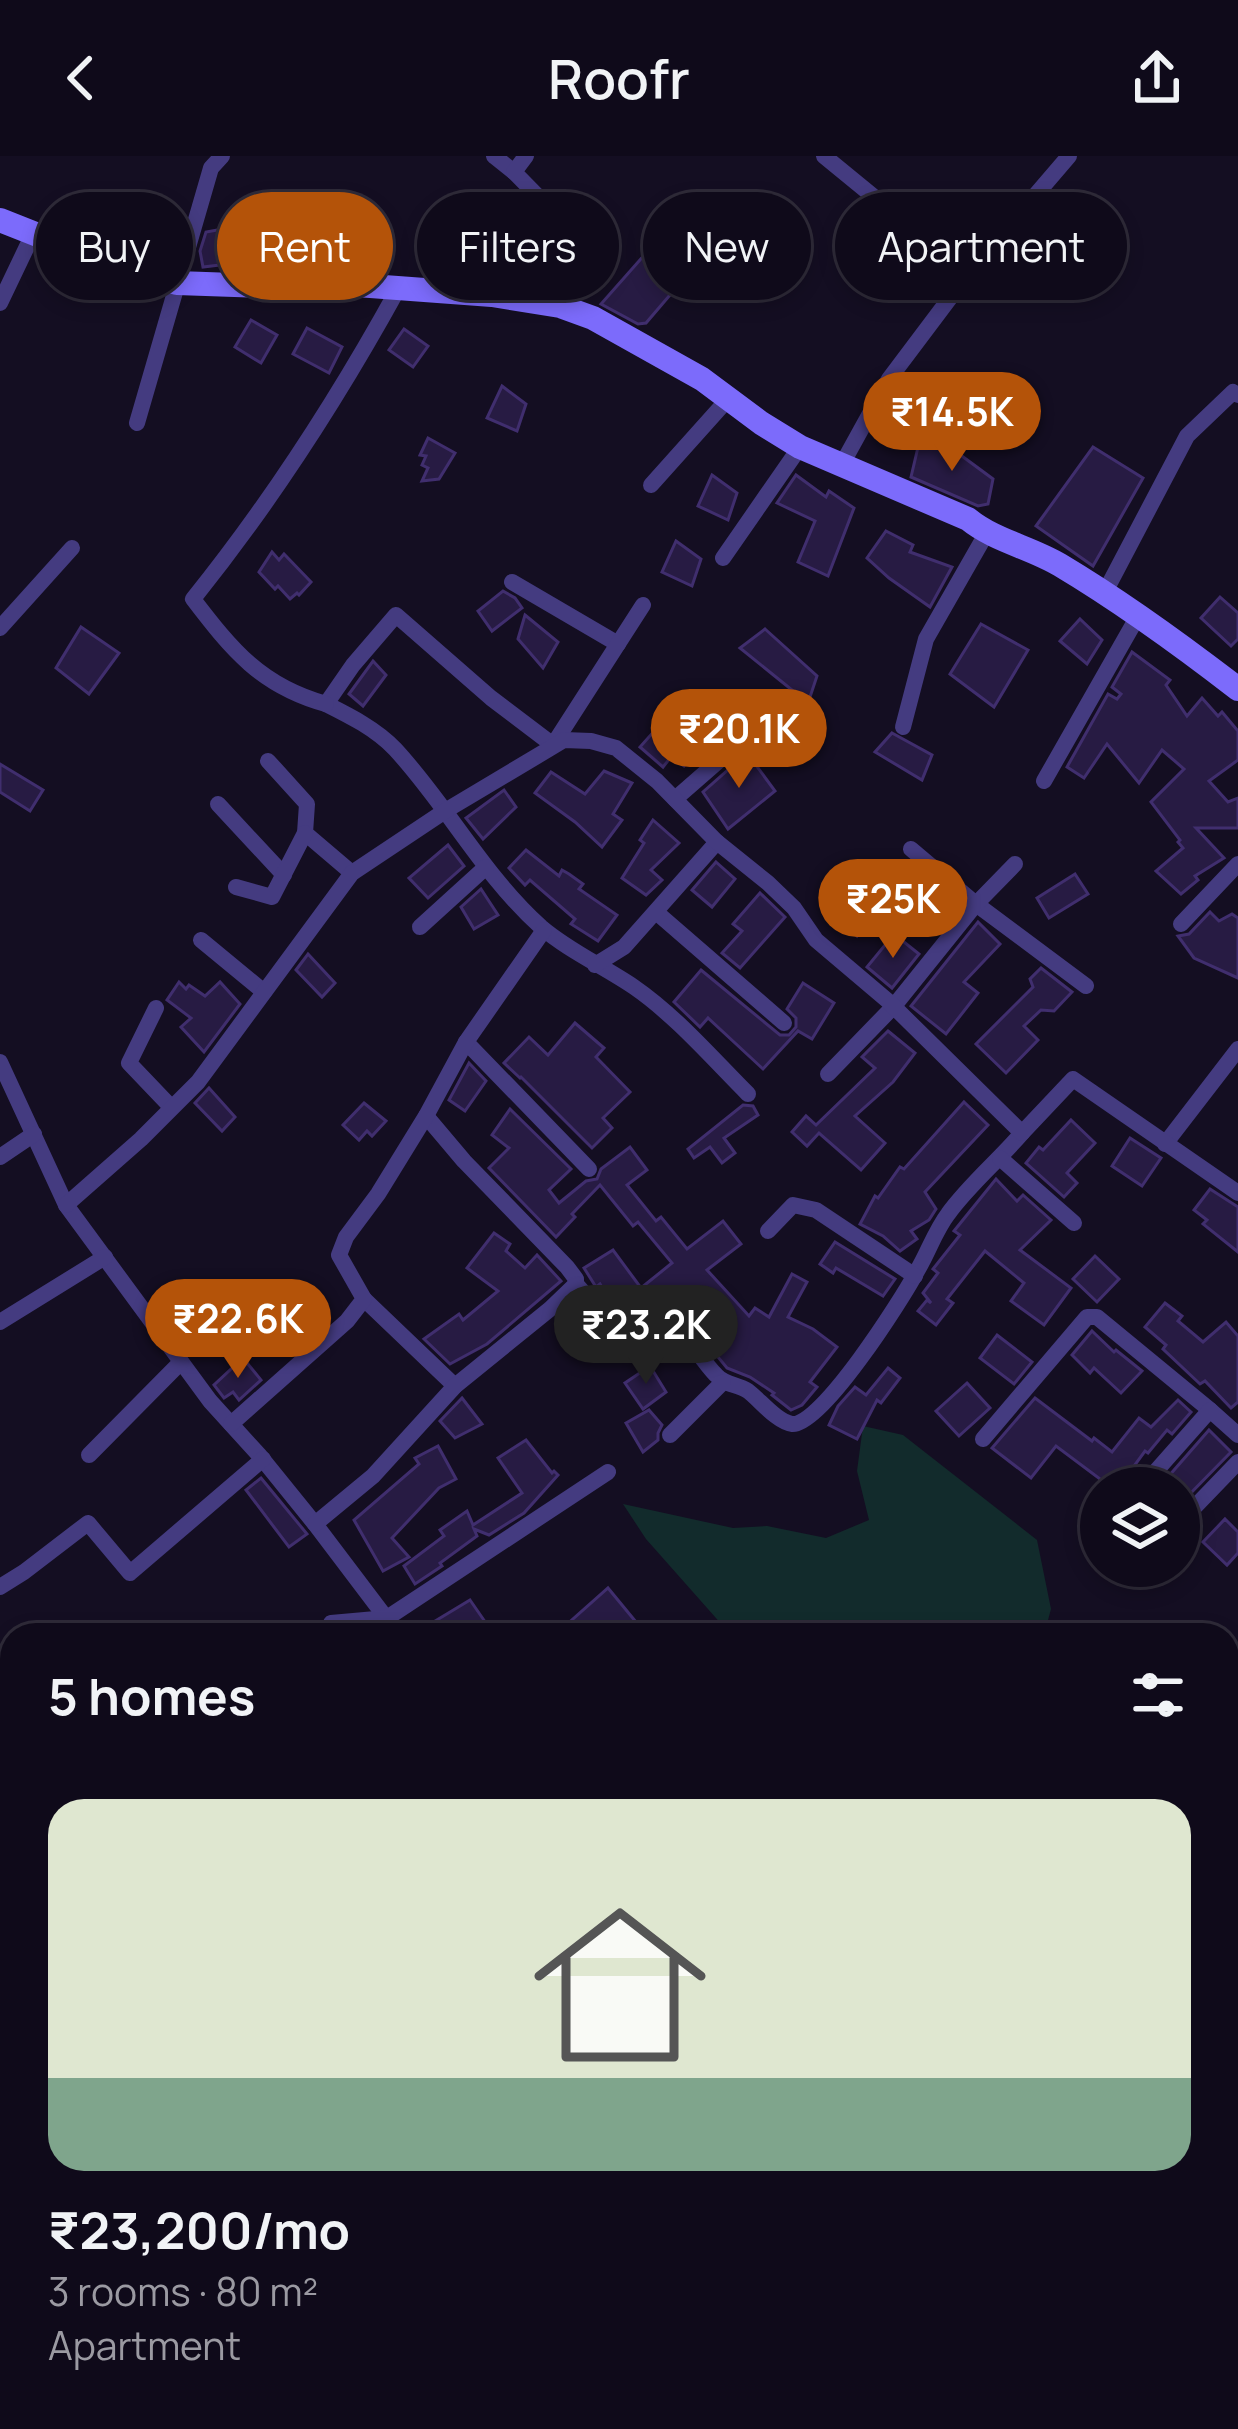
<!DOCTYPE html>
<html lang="en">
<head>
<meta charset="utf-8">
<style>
	:root { --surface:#0f0a1a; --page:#1d1827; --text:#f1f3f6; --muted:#9b9aa2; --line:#2f2b39; --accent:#b45309 }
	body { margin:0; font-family:Manrope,sans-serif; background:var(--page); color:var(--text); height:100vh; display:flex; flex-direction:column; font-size:45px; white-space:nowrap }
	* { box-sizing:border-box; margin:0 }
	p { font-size:39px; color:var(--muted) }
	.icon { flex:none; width:66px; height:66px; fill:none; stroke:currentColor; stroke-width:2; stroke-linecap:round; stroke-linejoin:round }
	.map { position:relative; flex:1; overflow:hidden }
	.sheet { position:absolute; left:0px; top:1467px; width:1239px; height:807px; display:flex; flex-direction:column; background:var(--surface); border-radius:36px 36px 0 0; box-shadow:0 6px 18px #0003,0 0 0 3px var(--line) }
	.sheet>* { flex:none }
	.banner { position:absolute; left:36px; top:36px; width:1167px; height:108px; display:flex; gap:24px }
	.fabs { position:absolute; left:1080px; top:1311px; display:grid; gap:24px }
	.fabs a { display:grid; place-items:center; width:120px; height:120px; border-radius:50%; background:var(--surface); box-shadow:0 6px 18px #0003,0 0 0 3px var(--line); font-size:60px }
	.price { position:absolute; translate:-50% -102px; padding:0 27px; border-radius:42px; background:var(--accent); color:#fff; font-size:39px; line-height:78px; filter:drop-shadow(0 3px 6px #0008) }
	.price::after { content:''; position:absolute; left:50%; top:72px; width:36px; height:27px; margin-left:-18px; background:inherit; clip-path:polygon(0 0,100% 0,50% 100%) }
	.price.active { background:#222; color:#fff }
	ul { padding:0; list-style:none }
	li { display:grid; align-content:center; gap:24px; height:636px; padding:0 48px }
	li span { display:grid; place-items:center; height:372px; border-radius:36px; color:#555 }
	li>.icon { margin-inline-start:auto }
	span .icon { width:216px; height:216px; fill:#fffc; stroke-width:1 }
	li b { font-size:51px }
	h2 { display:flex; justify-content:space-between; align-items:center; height:144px; padding:0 48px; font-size:51px }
	.tag { padding:0 42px; border-radius:54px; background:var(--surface); box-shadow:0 6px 18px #0003,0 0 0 3px var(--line); font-size:42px; line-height:108px }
	.tag.active { background:var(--accent); color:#fff }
	header { display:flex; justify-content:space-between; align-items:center; height:156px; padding:0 48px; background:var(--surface); font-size:54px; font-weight:600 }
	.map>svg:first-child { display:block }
	.green { fill:#122b2c }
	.building { fill:#271b43; stroke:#402e6e; stroke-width:3 }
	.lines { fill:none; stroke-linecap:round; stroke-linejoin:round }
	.highway-tunnel { stroke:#322b43; stroke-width:30; stroke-dasharray:30 15; stroke-linecap:butt }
	.lane { stroke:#443b80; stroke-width:9 }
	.street { stroke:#443b80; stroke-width:16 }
	.secondary { stroke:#7c6bfb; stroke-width:24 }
	.highway { stroke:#fa5092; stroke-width:30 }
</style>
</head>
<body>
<header><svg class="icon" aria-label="back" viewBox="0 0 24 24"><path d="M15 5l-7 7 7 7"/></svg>Roofr<svg class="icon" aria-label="share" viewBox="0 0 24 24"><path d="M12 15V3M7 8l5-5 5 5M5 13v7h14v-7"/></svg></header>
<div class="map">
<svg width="1238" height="2273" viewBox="0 0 1238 2273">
	<rect width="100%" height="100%" fill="#140e22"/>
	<polygon class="green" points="863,1270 903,1279 1037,1384 1051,1453 1044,1479 731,1479 646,1383 623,1348 733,1372 767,1370 826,1382 869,1364 857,1315"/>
	<g class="building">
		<polygon points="283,48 328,50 327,58 366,64 360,104 270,98 269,110 236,107 203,111 200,95 206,76 234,71 235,56 282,60"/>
		<polygon points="117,49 148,60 146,66 178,80 170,108 148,101 149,99 107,80"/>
		<polygon points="702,52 723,77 646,167 638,168 601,148 685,53"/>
		<polygon points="251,164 277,179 261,207 235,191"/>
		<polygon points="307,172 342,191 329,217 293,198"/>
		<polygon points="404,173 428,190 413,211 389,194"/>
		<polygon points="502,230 526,248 517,275 487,262"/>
		<polygon points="428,282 455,297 439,323 422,325 428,312 422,309 426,300 420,299"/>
		<polygon points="919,287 951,292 993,323 988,348 978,350 911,321"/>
		<polygon points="1093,291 1143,322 1093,410 1036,370"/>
		<polygon points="712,319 737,337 728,364 698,350"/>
		<polygon points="796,319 826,341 829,335 854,352 828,420 798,406 815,365 777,347"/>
		<polygon points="886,375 913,389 910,396 952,411 930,451 889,422 867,402"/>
		<polygon points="676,385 701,403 692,430 662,416"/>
		<polygon points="272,396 279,404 284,398 311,426 299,439 297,437 290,443 278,430 275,433 259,416"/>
		<polygon points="503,435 515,442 522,452 492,475 478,455"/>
		<polygon points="1220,441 1238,457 1238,483 1231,490 1201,462"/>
		<polygon points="525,459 558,486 543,512 518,483"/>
		<polygon points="1080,463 1102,484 1087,508 1060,485"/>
		<polygon points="981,468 1028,494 994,551 950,518"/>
		<polygon points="81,471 119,497 89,538 56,512"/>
		<polygon points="765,473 817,520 808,547 740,492"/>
		<polygon points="1132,496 1170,524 1166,529 1187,560 1202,542 1218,560 1222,556 1238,575 1238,604 1209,625 1228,646 1238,642 1238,672 1196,672 1224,702 1195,720 1198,724 1181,738 1156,715 1183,692 1178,686 1180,684 1151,646 1184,613 1162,594 1139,627 1107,588 1084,622 1067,611 1108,538 1117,543 1121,538 1112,531"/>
		<polygon points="373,505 386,519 363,550 349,538"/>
		<polygon points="689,536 723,564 684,610 671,601 663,611 640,591"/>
		<polygon points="892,577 932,599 922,624 875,596"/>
		<polygon points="747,597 775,635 728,673 703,636"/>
		<polygon points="0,608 43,634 30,655 0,636"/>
		<polygon points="604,615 632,627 613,658 622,664 602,691 575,666 535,637 551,616 585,638"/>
		<polygon points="504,634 516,651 483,683 466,662"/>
		<polygon points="653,664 679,687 651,714 662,724 646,739 622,722 644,687 640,684"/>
		<polygon points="448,689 464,710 428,742 409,722"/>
		<polygon points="526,694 559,720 562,714 569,718 583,728 579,733 617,759 598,785 571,768 575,763 530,724 525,729 509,712"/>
		<polygon points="716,706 735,723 712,751 692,734"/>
		<polygon points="1075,718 1088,738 1049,762 1037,742"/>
		<polygon points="853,726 881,749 857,780 829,756"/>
		<polygon points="481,733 498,759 474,773 461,751"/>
		<polygon points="760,737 785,761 740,812 722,797 742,775 733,768"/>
		<polygon points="1210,756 1219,765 1232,758 1238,762 1238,822 1194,802 1178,780 1189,778"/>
		<polygon points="978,766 1000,788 964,826 978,837 946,878 911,850"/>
		<polygon points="894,778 919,798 892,832 867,811"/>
		<polygon points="308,798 335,827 322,841 296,814"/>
		<polygon points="1041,812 1072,836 1054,855 1041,854 1024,870 1038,884 1006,917 976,888 1033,831 1030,823"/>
		<polygon points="701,814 780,879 789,879 796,871 796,862 787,853 803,827 834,847 812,883 798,875 763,913 708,862 700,871 674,846"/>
		<polygon points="179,826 186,833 189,829 205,840 220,826 240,848 204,896 181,871 191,862 167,844"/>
		<polygon points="575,867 604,892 596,901 630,936 603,962 612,972 592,992 521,921 520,922 504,907 529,881 548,899"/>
		<polygon points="888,875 915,897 893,926 855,960 885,987 861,1014 819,977 807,990 792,976 806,960 816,969 875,912 862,901"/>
		<polygon points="469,907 486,925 465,955 449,944"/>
		<polygon points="209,932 235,961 222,975 195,947"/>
		<polygon points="964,946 988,969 925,1036 936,1053 929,1064 911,1075 917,1083 900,1095 883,1080 860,1068 875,1040 878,1042 900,1011 904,1013"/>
		<polygon points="364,947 386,965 372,980 367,975 359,984 343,969"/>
		<polygon points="743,949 753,950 758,959 724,982 735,997 722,1007 710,991 694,1002 688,993"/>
		<polygon points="510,953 571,1013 549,1034 559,1047 586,1025 597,1023 601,1013 630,991 647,1014 627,1029 656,1065 661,1061 687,1093 723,1065 741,1088 707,1114 749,1160 755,1152 769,1161 792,1118 807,1126 788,1161 813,1173 837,1191 810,1226 817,1231 802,1249 791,1254 772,1239 774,1237 750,1221 727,1212 691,1168 666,1149 632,1172 617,1155 600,1128 596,1131 584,1112 613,1094 641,1132 672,1107 638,1066 633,1070 600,1029 572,1058 575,1061 556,1081 489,1012 509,992 492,979"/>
		<polygon points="1071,964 1095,987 1067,1017 1077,1027 1064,1041 1026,1007 1039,991 1043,994"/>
		<polygon points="1130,982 1161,1002 1142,1030 1112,1010"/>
		<polygon points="996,1023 1017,1045 1023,1039 1051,1064 1020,1094 1071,1132 1044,1169 1011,1145 1024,1127 985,1095 947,1143 953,1147 936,1169 918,1155 927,1144 931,1147 923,1137 938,1117 933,1113 960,1079 954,1075"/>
		<polygon points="1210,1033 1238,1051 1238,1096 1203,1068 1207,1064 1194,1054"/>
		<polygon points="494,1077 510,1088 506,1095 525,1112 537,1099 561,1125 487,1188 450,1208 424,1183 459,1158 463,1164 498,1135 467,1112"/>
		<polygon points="835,1086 895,1123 883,1140 836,1112 833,1117 820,1108"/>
		<polygon points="1095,1100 1119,1123 1097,1146 1073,1123"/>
		<polygon points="1165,1147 1182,1160 1178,1165 1203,1186 1226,1166 1238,1180 1238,1246 1231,1252 1205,1225 1200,1228 1163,1193 1166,1189 1145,1171"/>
		<polygon points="1092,1175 1114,1196 1116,1194 1142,1215 1121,1237 1094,1212 1090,1217 1072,1199"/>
		<polygon points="997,1179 1032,1206 1014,1228 980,1202"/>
		<polygon points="243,1202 261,1224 239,1244 233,1236 224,1242 214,1229"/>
		<polygon points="650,1210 666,1236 643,1253 625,1227"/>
		<polygon points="888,1212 900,1222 881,1247 877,1244 857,1283 829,1269 838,1250 855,1231 866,1239"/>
		<polygon points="967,1227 990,1252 959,1280 936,1255"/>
		<polygon points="462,1242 482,1268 455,1282 440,1265"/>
		<polygon points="1035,1242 1092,1285 1094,1282 1112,1296 1139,1262 1151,1271 1178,1244 1191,1256 1172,1278 1167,1274 1148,1297 1145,1295 1118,1332 1112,1332 1056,1290 1031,1322 992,1292"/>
		<polygon points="649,1254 662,1269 658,1277 658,1284 643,1296 626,1267"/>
		<polygon points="1209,1274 1231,1296 1179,1349 1179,1332 1164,1332 1161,1329"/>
		<polygon points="526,1284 552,1317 554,1315 558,1319 524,1357 489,1379 474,1373 477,1380 440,1407 442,1410 415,1428 404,1410 444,1380 440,1374 467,1355 473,1369 522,1337 498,1302"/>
		<polygon points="438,1290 456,1323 439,1332 392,1382 409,1401 383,1415 354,1364 419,1308 415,1302"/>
		<polygon points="261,1322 307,1378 289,1391 246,1334"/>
		<polygon points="1225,1363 1238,1376 1238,1397 1227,1409 1203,1386"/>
		<polygon points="608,1432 636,1466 618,1479 555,1479"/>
		<polygon points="470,1444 488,1470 475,1479 412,1479"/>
	</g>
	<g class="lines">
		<g class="highway-tunnel">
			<polyline points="0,1729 12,1729"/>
			<polyline points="0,1754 12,1755"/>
		</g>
		<g class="lane">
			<polyline points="0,1559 12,1550"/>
			<polyline points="1227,1617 1238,1629"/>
			<polyline points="0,1825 12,1804"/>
		</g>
		<g class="street">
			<polyline points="494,0 514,16"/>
			<polyline points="824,0 968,118"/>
			<polyline points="522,142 564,67 514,16 526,0"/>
			<polyline points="0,147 33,78"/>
			<polyline points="137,267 211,12 222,0"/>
			<polyline points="841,310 889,223 968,118 1069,0"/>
			<polyline points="651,329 728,243"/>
			<polyline points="723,402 800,291"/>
			<polyline points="512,426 618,488"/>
			<polyline points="1104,438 1187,280 1233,236 1238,239"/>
			<path d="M643 449 553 589 491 542 396 459 353 509 326 548C350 560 376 573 395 593 447 649 483 719 541 771 569 795 603 810 634 831 676 860 712 902 748 938"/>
			<polyline points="0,472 72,392"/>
			<path d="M326 548C261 530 232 494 193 443 271 346 338 242 398 133"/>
			<polyline points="903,571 926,483 986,378"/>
			<polyline points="268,605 307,648 305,677 352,717"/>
			<polyline points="1044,625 1138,460"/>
			<polyline points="675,643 754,574"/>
			<polyline points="218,648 284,719"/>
			<polyline points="911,693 976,748 1086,830"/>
			<polyline points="236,731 272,741 305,677"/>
			<polyline points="656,756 784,867"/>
			<polyline points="1181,768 1238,708"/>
			<polyline points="420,771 486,711"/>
			<polyline points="201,784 264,836"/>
			<polyline points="595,809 624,791 717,686"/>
			<polyline points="156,852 129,907 171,951"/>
			<polyline points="466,886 589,1013"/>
			<polyline points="0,906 66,1049 210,1245 260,1300 315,1368 399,1479"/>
			<polyline points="828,918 894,850 976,748 1015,708"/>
			<path d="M426 960 464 1005 567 1111 576 1123V1128L625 1184 637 1191 651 1183 667 1166C690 1178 698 1201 716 1219 725 1229 737 1228 748 1235 761 1245 776 1265 792 1268 820 1272 903 1142 917 1115 928 1097 935 1075 948 1058 969 1029 998 1005 1022 977"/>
			<polyline points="1165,988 1238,893"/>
			<polyline points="0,1001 34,978"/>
			<polyline points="1000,1002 1074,1067"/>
			<polyline points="66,1049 141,983 198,926 352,717 445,655 564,584 591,585 616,592 657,625 717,686 768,727 794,752 816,784 888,845 1022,977 1073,923 1238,1037"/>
			<polyline points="768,1075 793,1049 816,1054 915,1120"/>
			<polyline points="364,1143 455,1230"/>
			<polyline points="0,1166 105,1101"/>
			<polyline points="231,1268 347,1165 364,1143 339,1099 346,1081 378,1038 426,960 466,886 544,774"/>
			<polyline points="670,1279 723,1226"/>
			<polyline points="983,1283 1087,1161 1097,1161 1210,1254"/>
			<polyline points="89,1299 181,1206"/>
			<polyline points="1141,1332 1210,1254 1238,1279"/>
			<polyline points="1186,1360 1238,1306"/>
			<polyline points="315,1368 373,1320 455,1230 550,1153 576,1128"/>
			<polyline points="0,1431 24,1416 88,1367 130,1417 263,1303"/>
			<polyline points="334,1479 331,1467 387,1462 608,1316"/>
			<polyline points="1227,2214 1238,2228"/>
			<polyline points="0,2250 12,2239"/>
			<polyline points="559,2262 567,2273"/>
			<polyline points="690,2262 695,2273"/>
			<polyline points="891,2262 899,2273"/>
			<polyline points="1089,2262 1095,2273"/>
		</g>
		<g class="secondary">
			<path d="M0 64 106 106 177 127 289 131 357 129 492 139 560 150 593 162 702 223 761 267 800 291 968 363C995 385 1030 391 1060 409 1122 446 1181 489 1238 533"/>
			<polyline points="1233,1674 1232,1704 1238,1720"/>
			<polyline points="661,2273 676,2262"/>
		</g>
		<g class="highway">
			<polyline points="1227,1745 1238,1746"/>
			<polyline points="1227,1781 1238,1781"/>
		</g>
	</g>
</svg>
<div class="fabs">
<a><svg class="icon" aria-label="layers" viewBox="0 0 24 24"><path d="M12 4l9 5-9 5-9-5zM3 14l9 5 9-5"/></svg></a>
</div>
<b class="price" style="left:952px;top:318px">₹14.5K</b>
<b class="price" style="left:739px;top:635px">₹20.1K</b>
<b class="price" style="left:893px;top:805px">₹25K</b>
<b class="price" style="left:238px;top:1225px">₹22.6K</b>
<b class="price active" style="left:646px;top:1231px">₹23.2K</b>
<div class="banner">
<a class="tag">Buy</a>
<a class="tag active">Rent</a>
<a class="tag">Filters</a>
<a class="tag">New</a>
<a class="tag">Apartment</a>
</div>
<section class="sheet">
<h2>5 homes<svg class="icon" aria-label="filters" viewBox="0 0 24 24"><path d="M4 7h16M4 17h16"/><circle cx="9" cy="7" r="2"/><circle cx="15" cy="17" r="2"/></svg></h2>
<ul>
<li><span style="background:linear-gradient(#dfe7d0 75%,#7fa58c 0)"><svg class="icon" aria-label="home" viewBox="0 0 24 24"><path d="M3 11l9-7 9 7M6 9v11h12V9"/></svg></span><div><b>₹23,200/mo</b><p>3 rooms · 80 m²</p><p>Apartment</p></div></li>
</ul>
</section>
</div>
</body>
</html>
